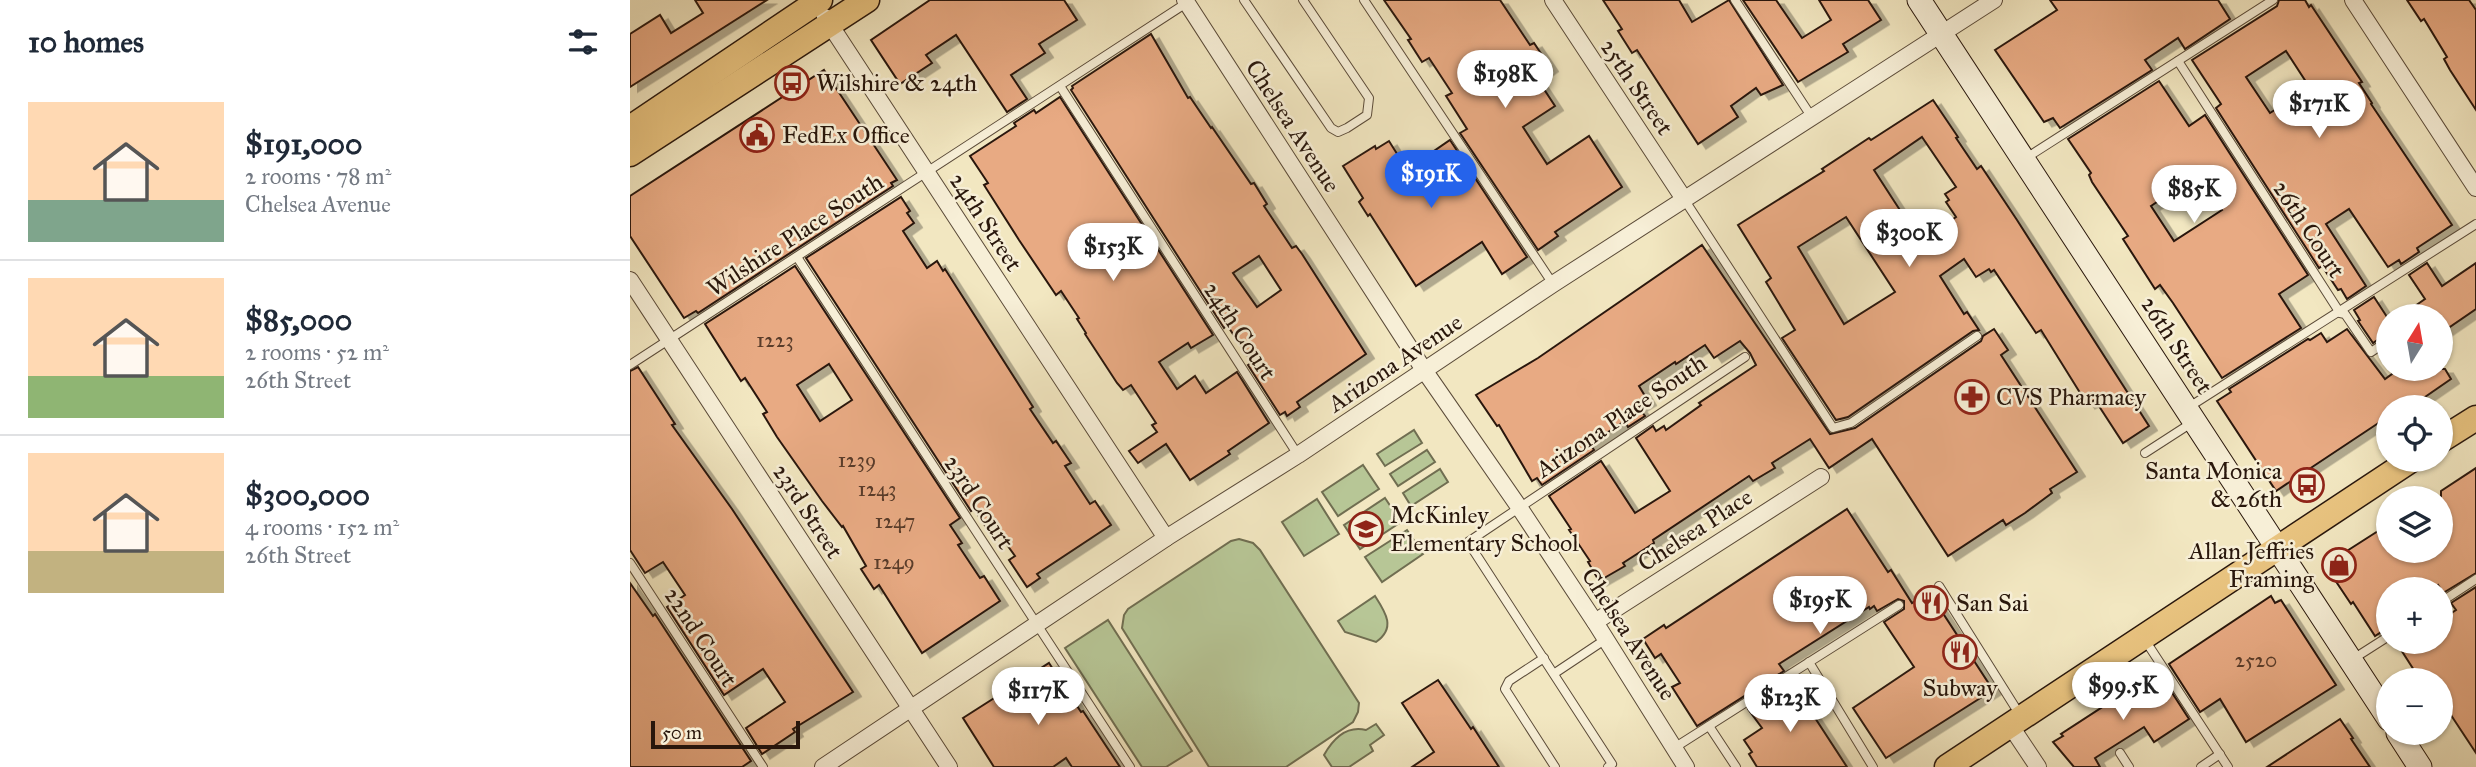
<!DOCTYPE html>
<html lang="en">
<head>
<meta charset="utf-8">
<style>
	:root { --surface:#fff; --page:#f6f6f7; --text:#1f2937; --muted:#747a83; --line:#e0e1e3; --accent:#2563eb }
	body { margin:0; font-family:"IM FELL Great Primer",serif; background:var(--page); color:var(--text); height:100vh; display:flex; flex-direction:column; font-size:26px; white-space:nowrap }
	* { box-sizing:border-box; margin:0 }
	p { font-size:23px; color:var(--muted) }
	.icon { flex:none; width:38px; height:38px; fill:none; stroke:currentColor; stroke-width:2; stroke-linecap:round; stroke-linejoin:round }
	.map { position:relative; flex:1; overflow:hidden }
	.sheet { display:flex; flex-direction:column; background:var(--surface); width:630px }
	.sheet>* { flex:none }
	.needle { width:46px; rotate:11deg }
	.fabs { position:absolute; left:1746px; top:304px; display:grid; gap:14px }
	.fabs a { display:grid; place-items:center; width:77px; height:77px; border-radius:50%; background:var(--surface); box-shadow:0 2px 5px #0004; font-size:35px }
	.scale { position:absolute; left:21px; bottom:18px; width:149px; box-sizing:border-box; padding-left:7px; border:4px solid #29170c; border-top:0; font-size:19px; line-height:24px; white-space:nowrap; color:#29170c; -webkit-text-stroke:5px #f7efd7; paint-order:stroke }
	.price { position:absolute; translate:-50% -60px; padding:0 16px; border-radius:24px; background:#fff; color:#222; font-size:23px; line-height:46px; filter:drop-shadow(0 2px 4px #0008) }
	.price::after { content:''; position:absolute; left:50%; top:42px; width:21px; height:16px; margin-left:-10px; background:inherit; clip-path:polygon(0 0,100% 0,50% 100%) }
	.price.current { background:var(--accent); color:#fff }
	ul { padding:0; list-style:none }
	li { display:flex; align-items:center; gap:21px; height:175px; padding:0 28px }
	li+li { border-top:2px solid var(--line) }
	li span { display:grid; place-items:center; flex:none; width:196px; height:140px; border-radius:0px; color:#555 }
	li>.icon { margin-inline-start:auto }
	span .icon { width:84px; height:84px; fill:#fffc; stroke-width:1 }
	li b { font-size:30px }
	h2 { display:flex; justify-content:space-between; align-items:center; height:84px; padding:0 28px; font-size:30px }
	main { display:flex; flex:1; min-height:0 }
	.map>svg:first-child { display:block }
	.green { fill:#b7c696; stroke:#706e51; stroke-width:2 }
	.building { fill:#e8aa83; stroke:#29170c; stroke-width:2; fill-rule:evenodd; filter:url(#shadow) }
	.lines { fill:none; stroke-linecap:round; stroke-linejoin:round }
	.service-casing { stroke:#5b4b39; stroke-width:10 }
	.minor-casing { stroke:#5b4b39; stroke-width:18 }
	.secondary-casing { stroke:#29170c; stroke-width:25 }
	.primary-casing { stroke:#29170c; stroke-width:27 }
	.service { stroke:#f7efd7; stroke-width:8 }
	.minor { stroke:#f7efd7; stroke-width:16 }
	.secondary { stroke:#f7efd7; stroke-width:23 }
	.primary { stroke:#e9c480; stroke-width:24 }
	.labels { text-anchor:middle; stroke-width:5; stroke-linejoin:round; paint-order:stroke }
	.number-label { font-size:21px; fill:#593c2a }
	.poi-label { font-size:24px; fill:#29170c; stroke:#f7efd7; text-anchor:start }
	.street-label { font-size:24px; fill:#29170c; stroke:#f7efd7 }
</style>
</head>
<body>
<main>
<section class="sheet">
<h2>10 homes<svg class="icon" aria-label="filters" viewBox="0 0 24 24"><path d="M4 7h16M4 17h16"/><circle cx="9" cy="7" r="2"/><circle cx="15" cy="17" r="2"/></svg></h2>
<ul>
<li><span style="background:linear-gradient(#ffd9b3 70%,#7fa58c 0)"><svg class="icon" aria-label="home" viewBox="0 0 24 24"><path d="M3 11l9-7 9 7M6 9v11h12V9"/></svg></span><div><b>$191,000</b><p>2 rooms · 78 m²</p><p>Chelsea Avenue</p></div></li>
<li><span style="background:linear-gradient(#ffd9b3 70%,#8fb573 0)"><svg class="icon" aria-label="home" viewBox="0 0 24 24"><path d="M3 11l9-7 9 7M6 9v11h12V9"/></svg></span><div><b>$85,000</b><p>2 rooms · 52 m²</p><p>26th Street</p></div></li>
<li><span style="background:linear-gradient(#ffd9b3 70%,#c2b280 0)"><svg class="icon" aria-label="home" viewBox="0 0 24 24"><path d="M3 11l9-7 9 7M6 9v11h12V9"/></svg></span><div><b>$300,000</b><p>4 rooms · 152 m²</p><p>26th Street</p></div></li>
</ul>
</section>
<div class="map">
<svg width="1846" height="767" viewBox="0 0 1846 767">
	<defs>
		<filter id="shadow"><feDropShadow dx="8" dy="4.5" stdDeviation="0" flood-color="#0004"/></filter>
	</defs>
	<rect width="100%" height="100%" fill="#f2e7c1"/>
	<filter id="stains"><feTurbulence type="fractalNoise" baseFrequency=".00286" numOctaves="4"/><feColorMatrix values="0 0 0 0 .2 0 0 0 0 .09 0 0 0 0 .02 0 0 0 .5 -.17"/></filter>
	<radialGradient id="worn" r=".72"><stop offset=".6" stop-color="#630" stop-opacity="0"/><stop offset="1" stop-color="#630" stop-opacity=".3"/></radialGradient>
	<g class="green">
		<polygon points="784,430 792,443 755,466 747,454"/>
		<polygon points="797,450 805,462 768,486 760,474"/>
		<polygon points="733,465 749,489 708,516 692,492"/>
		<polygon points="810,469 818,482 781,506 773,493"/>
		<polygon points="755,498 771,522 730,549 714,525"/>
		<polygon points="687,499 709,534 674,556 652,522"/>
		<polygon points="777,530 793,554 752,582 735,557"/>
		<polygon points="609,539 623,543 630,550 729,703 728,712 723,722 656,767 579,767 492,628 494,615 498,609 601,541"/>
		<path d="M745 596C756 613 766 628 746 642L715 632 708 621Z"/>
		<polygon points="478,620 562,751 536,767 512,767 435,648"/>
		<path d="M746 724 754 735 740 745 743 751 719 767H702L694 755C703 739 716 725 736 730Z"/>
	</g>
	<g class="building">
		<polygon points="65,0 137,0 0,87 0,34 30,15 41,33 73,13"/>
		<polygon points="300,0 434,0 447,20 409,44 415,53 381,75 397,99 377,112 326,35 296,55 302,63 270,84 241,40"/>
		<polygon points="754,0 870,0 900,45 904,43 920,67 906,77 925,106 893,127 917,164 959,136 992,187 925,232 928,236 908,250 830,133 837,129 816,96 822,93 799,58 792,62 778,40 781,39"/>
		<polygon points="973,0 1049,0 1062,22 1099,0 1153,85 1131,95 1126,88 1101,106 1108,117 1068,144 1007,50 1002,53 988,31 992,29"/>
		<polygon points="1113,0 1146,0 1172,38 1201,20 1189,0 1238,0 1251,20 1213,44 1218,52 1168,82"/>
		<polygon points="1420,0 1588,0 1600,19 1555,49 1548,38 1515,60 1522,70 1430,128 1423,118 1414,122 1365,50 1427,10"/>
		<path d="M1649 0H1675L1679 7 1681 5 1732 82 1729 83 1742 103 1741 104 1822 225 1787 248 1789 252 1771 264 1769 260 1758 267 1719 209 1696 224 1736 286 1717 299 1711 289 1708 290 1692 266 1689 268 1586 108 1591 104 1562 60 1647 6ZM1656 51 1680 88 1640 113 1616 77Z"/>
		<polygon points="1777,0 1839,0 1846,10 1846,110 1820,70 1814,59 1817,57 1794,19 1791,21"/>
		<path d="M521 34 558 98 560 97 581 128 582 127 621 184 624 183 637 204 634 206 662 248 666 246 672 254 736 354 667 402 670 407 657 416 655 412 650 415 618 365 621 363 619 358 597 325 594 328 441 90 443 88 442 86ZM629 256 651 290 627 307 603 273Z"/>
		<polygon points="194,70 267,180 261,183 263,186 68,313 66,311 54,318 0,236 0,196"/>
		<path d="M1529 81 1559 126 1575 115 1678 275 1649 294 1671 328 1592 378 1543 303 1530 285 1525 289 1493 239 1498 236 1462 182 1459 175 1461 173 1438 139ZM1569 174 1592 210 1544 241 1521 206Z"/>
		<polygon points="430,97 583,335 561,348 558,343 529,362 547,389 565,376 576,393 607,372 639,423 598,451 600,454 560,480 536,444 508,463 499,451 527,432 522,425 526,423 501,385 493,390 487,383 455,334 456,333 447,319 449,318 431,291 426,295 389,240 354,185 358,183 340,156 386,126 384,123 404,110 406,113"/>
		<path d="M1303 100 1328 137 1326 138 1347 169 1351 166 1387 220 1519 426 1493 443 1465 400 1457 404 1411 330 1406 333 1364 270 1361 272 1359 269 1346 277 1334 259 1310 276 1334 314 1337 312 1349 330 1343 331 1218 417 1206 420 1152 338 1165 330 1136 282 1141 278 1108 225 1194 171 1192 169 1239 138 1241 140ZM1292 137 1326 187 1315 194 1319 200 1316 202 1326 217 1292 241 1289 237 1288 238 1244 170ZM1216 217 1265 292 1214 324 1168 247Z"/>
		<polygon points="820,140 897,257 872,274 852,242 786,286 740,214 738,216 729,202 733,198 713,166 745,146 746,149 759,141 769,157 774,154 782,166"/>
		<polygon points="271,197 280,211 277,213 284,223 273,231 297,268 307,261 313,271 315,269 403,407 400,409 423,443 426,441 441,463 435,466 460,504 465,501 481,525 407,574 410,578 397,587 379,560 385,556 362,524 356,527 344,509 341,511 176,258"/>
		<polygon points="1072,245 1200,434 1225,428 1351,341 1353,336 1364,329 1378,350 1371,355 1447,472 1420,489 1422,493 1395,513 1376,525 1373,520 1318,556 1242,439 1199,468 1180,439 1142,463 1145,468 1123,481 1119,476 1023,540 1024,543 993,563 995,566 969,581 958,562 960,561 939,530 941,529 919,496 971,461 1005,513 1040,491 1006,438 1023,426 1026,431 1034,426 1036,430 1071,405 1069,403 1126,365 1120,353 1110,341 1084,358 1075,345 1046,364 1045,362 1009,386 1018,401 1008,407 1015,416 998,427 995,421 960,444 964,450 912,485 907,478 902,481 869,425 867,426 846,395 908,358"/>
		<polygon points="1797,263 1812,286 1846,263 1846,309 1811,333 1811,317 1793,317 1785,306 1795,299 1779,275"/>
		<path d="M165 266 330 518 320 525 332 543 328 545 350 578 354 576 370 601 292 653 249 585 244 589 231 569 236 566 213 526 212 527 192 501 147 437 133 414 137 412 115 378 111 381 75 324ZM199 364 222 400 190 421 167 385Z"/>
		<polygon points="1744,297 1759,320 1759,332 1743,343 1728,321 1730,320 1724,310"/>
		<polygon points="1717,329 1755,379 1769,369 1815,369 1821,379 1779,408 1759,408 1759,416 1753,420 1646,491 1587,401 1601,392 1599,389 1678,339 1680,340 1691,333 1697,342"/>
		<polygon points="8,367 45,424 42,425 102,509 223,692 163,729 165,732 132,754 116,728 155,702 133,669 94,695 37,607 55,595 33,562 15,573 0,550 0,371"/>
		<polygon points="1846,468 1846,573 1813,593 1808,585 1800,590 1759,590 1759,627 1745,636 1723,602 1721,604 1695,565 1759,524 1759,551 1811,551 1811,491"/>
		<polygon points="1217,509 1258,572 1261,570 1282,603 1299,592 1363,690 1256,758 1223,708 1284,667 1254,622 1274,609 1274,601 1268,599 1247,611 1244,606 1240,609 1239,607 1149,664 1154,671 1067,726 1042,687 1050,683 1031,654 1025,658 1013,639 1034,625 1036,628"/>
		<polygon points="0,583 23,616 25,614 121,761 112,767 0,767"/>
		<polygon points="1846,587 1846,753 1811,700 1811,681 1791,681 1766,642 1811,642 1811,620 1826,610 1821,603"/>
		<polygon points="1641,596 1645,603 1651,600 1706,685 1616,742 1590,699 1570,712 1539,664"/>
		<polygon points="419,663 451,712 453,711 490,767 442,767 436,758 423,767 364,767 333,718"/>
		<polygon points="1528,671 1559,719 1524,742 1514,727 1465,758 1470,767 1444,767 1423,742 1433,736 1431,734"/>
		<polygon points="808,680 841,729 843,727 869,767 782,767 804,752 772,703"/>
		<polygon points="1161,681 1217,767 1127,767 1119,754 1122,752 1114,740 1132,728 1118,709"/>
		<polygon points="1710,719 1723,738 1721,739 1740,767 1637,767"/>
	</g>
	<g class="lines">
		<g class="service-casing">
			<g id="service">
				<polyline points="614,0 701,128 708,132 717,128 737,115 739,98 673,0"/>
				<polyline points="734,0 923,284"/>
				<polyline points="1105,0 1181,116"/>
				<polyline points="1548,61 1710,313 1715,314 1741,352 1759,340"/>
				<polyline points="430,86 668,455"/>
				<polyline points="1396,158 1643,0"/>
				<polyline points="1054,199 1203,428 1221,423 1347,336"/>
				<polyline points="167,257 500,767"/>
				<polyline points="0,365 558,2"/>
				<polyline points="1559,407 1846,224"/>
				<polyline points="1515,453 1563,422"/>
				<polyline points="0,563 133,767"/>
				<polyline points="1309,586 1390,715"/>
				<polyline points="1811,602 1846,579"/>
				<polyline points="1515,640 1598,767"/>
				<polyline points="914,658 879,681 875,689 925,767"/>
				<polyline points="1723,659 1759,636"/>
				<polyline points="1179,662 1243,767"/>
				<polyline points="925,673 976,639"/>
				<polyline points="1079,726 1106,767"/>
				<polyline points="1044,748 1269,605"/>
				<polyline points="1490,753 1499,767"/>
				<polyline points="978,767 982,764 838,542 1115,357"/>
				<polyline points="1571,767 1590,754"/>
			</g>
		</g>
		<g class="minor-casing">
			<g id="minor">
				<polyline points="555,0 794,370 889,507 965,622 1056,767"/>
				<polyline points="923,0 1054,199"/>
				<polyline points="1723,0 1846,188"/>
				<polyline points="195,17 536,538"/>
				<polyline points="0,280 319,767"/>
				<polyline points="965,622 1191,477"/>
				<polyline points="1380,725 1408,767"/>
				<polyline points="193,767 536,538 668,455 923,284 1364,0"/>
			</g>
		</g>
		<g class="secondary-casing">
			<g id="secondary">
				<polyline points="1289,0 1759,719"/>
				<polyline points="1768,733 1790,767"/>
			</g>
		</g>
		<g class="primary-casing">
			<g id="primary">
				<polyline points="0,128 190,0"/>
				<polyline points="0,154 237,0"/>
				<polyline points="1811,440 1846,418"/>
				<polyline points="1317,767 1781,460"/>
			</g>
		</g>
		<use href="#service" class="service"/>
		<use href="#minor" class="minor"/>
		<use href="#secondary" class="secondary"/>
		<use href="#primary" class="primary"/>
	</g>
	<defs>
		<g id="bus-ring" transform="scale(1.75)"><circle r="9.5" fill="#f7efd7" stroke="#8f2418" stroke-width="1.5"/><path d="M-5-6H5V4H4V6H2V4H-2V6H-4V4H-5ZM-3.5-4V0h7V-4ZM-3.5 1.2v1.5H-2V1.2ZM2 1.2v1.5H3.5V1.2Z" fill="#8f2418"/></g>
		<g id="civic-ring" transform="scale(1.75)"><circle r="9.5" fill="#f7efd7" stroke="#8f2418" stroke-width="1.5"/><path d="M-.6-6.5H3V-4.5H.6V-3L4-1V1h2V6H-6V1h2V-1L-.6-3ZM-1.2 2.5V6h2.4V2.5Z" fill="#8f2418"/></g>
		<g id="pharmacy-ring" transform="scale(1.75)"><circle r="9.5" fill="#f7efd7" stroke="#8f2418" stroke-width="1.5"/><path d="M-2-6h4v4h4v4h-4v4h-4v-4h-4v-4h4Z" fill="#8f2418"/></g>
		<g id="school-ring" transform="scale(1.75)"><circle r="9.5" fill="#f7efd7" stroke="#8f2418" stroke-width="1.5"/><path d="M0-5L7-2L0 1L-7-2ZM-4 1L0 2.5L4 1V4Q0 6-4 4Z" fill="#8f2418"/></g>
		<g id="shop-ring" transform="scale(1.75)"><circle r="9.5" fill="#f7efd7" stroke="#8f2418" stroke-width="1.5"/><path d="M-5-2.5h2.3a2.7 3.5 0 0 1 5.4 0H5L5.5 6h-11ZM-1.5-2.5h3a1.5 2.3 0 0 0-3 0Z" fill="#8f2418"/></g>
		<g id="restaurant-ring" transform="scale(1.75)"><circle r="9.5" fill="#f7efd7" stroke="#8f2418" stroke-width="1.5"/><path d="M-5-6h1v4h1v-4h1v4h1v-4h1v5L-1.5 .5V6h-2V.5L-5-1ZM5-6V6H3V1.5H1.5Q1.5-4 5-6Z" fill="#8f2418"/></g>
	</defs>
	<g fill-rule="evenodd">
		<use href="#bus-ring" x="162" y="83"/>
		<use href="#civic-ring" x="127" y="135"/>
		<use href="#pharmacy-ring" x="1342" y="397"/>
		<use href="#bus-ring" x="1677" y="485"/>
		<use href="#school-ring" x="736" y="529"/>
		<use href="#shop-ring" x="1709" y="565"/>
		<use href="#restaurant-ring" x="1301" y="603"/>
		<use href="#restaurant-ring" x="1330" y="652"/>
	</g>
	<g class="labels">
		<g class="number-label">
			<text x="145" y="347">1223</text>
			<text x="227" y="467">1239</text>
			<text x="247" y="496">1243</text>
			<text x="265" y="528">1247</text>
			<text x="264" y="569">1249</text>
			<text x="1626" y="667">2520</text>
		</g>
		<g class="poi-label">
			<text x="186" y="91">Wilshire &amp; 24th</text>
			<text x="152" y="143">FedEx Office</text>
			<text x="1366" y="405">CVS Pharmacy</text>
			<text x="1652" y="479" text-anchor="end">Santa Monica<tspan x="1652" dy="28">&amp; 26th</tspan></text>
			<text x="760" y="523">McKinley<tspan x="760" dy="28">Elementary School</tspan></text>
			<text x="1684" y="559" text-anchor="end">Allan Jeffries<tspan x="1684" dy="28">Framing</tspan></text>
			<text x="1326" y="611">San Sai</text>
			<text x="1330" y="696" text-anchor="middle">Subway</text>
		</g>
		<g class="street-label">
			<text transform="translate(1007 87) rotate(56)" y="8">25th Street</text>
			<text transform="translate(663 126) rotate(57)" y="8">Chelsea Avenue</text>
			<text transform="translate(356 222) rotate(57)" y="8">24th Street</text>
			<text transform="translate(1679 229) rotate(57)" y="8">26th Court</text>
			<text transform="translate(165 235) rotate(-33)" y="8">Wilshire Place South</text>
			<text transform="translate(610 331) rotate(57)" y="8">24th Court</text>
			<text transform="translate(1547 345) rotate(57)" y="8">26th Street</text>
			<text transform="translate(765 363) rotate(-34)" y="8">Arizona Avenue</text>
			<text transform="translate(991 416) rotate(-34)" y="8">Arizona Place South</text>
			<text transform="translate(349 502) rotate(57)" y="8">23rd Court</text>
			<text transform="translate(178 511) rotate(57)" y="8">23rd Street</text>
			<text transform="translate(1065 530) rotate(-33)" y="8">Chelsea Place</text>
			<text transform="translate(999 634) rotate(57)" y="8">Chelsea Avenue</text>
			<text transform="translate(71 637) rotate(57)" y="8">22nd Court</text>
		</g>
	</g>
	<rect width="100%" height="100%" filter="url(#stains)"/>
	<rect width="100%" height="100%" fill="url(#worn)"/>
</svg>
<div class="fabs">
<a><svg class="needle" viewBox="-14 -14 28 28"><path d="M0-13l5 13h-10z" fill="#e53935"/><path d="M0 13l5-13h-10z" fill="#747a83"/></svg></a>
<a><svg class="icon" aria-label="locate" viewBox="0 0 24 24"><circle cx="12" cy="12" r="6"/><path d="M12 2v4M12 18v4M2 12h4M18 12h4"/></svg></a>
<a><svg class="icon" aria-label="layers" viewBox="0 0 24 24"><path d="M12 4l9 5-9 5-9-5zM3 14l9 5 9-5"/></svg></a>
<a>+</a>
<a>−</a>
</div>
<div class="scale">50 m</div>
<b class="price" style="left:875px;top:110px">$198K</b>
<b class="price" style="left:1689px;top:140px">$171K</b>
<b class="price current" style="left:801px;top:210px">$191K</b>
<b class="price" style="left:1564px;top:225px">$85K</b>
<b class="price" style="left:1279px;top:269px">$300K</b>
<b class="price" style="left:483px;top:283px">$153K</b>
<b class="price" style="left:1190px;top:636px">$195K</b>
<b class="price" style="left:1493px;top:722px">$99.5K</b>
<b class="price" style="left:408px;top:727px">$117K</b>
<b class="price" style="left:1160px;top:734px">$123K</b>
</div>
</main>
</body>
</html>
